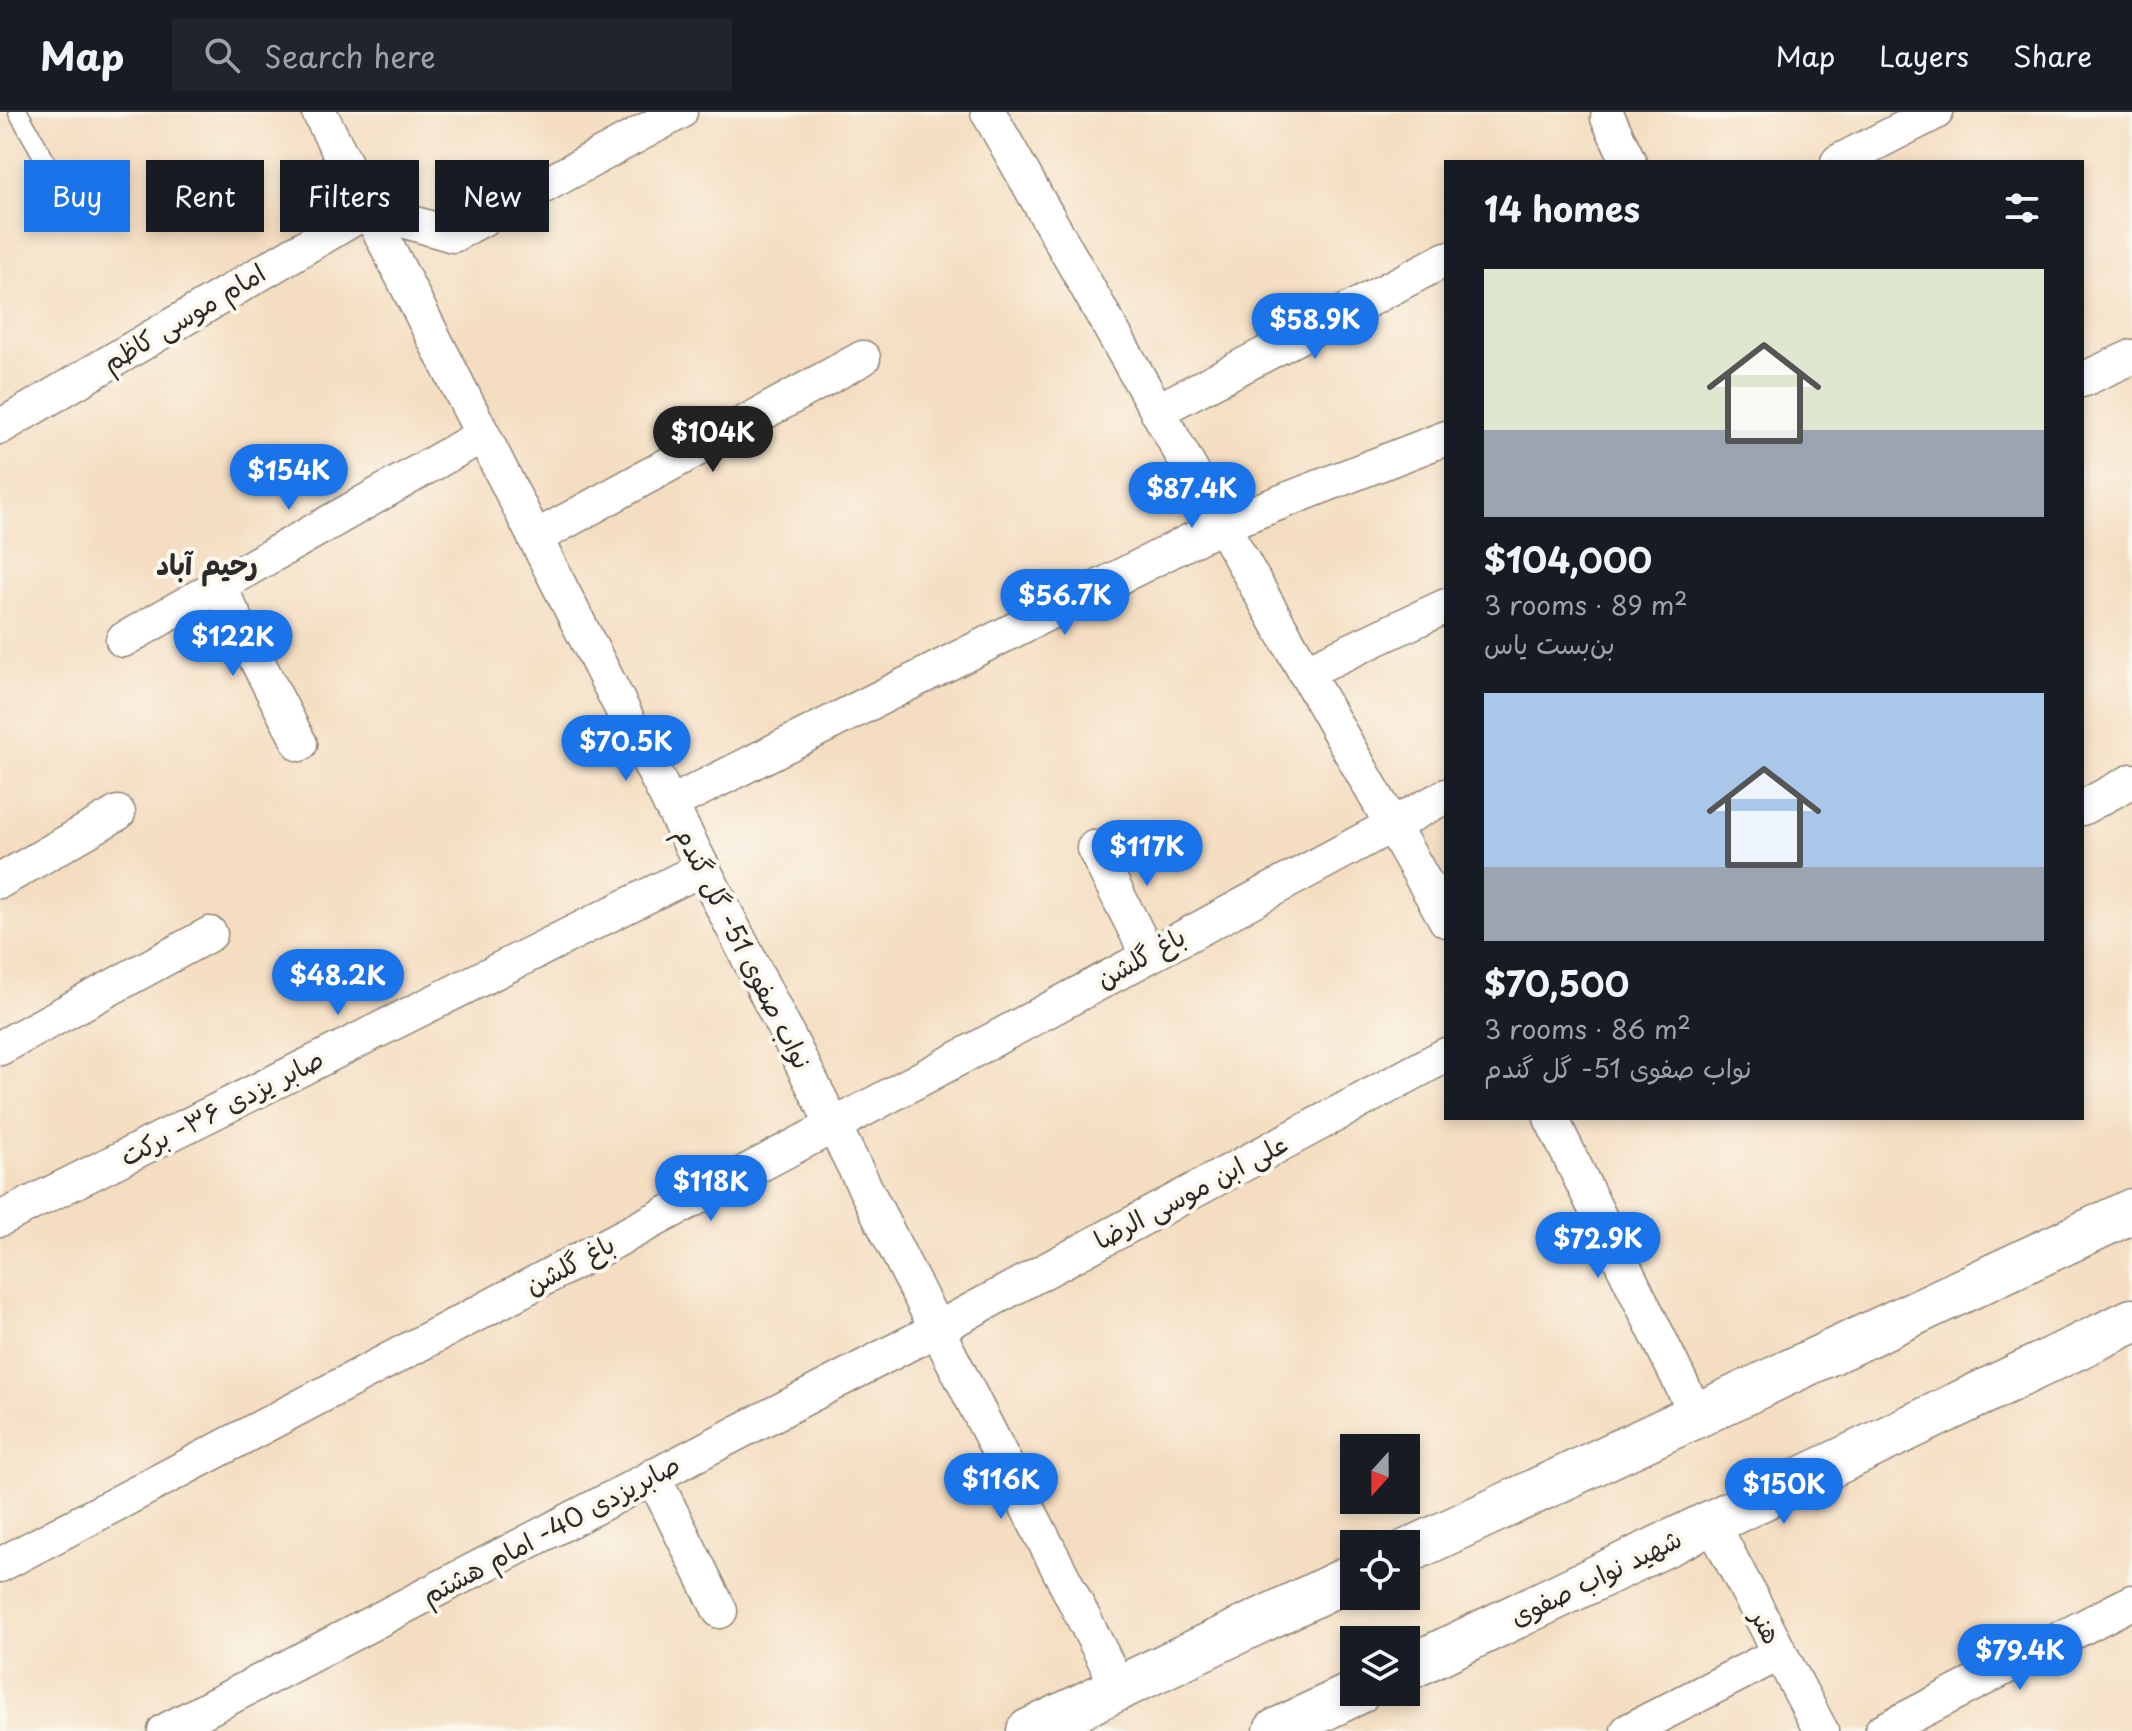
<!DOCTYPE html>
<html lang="en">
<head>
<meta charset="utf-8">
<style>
	:root { --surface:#171b24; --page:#20242c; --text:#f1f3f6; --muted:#9ea1a6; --line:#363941; --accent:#1a73e8 }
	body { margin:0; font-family:"Playpen Sans","Playpen Sans Arabic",sans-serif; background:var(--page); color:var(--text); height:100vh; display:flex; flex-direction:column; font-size:30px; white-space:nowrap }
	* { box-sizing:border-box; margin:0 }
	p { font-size:26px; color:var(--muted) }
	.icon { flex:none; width:44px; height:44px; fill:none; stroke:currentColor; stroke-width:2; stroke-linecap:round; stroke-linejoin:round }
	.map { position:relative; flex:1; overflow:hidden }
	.drawer { position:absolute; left:1444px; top:48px; width:640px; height:960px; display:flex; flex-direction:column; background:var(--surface); border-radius:0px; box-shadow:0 4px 12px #0003 }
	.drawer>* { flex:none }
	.top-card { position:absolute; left:24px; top:48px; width:760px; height:72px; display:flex; gap:16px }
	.needle { width:52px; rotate:201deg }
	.tools { position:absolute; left:1340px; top:1322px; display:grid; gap:16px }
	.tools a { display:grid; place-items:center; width:80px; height:80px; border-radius:0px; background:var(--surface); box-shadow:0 4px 12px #0003; font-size:40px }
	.price { position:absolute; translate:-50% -68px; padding:0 18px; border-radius:28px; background:var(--accent); color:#fff; font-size:26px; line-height:52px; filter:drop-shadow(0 2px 4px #0008) }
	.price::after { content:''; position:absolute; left:50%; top:48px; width:24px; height:18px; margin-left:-12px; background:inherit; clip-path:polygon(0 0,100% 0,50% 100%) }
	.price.current { background:#222; color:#fff }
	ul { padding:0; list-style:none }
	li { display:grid; align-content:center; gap:16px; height:424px; padding:0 40px }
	li span { display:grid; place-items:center; height:248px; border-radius:0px; color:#555 }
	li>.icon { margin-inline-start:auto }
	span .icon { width:144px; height:144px; fill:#fffc; stroke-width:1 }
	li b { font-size:34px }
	h2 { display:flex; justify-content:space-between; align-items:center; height:96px; padding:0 40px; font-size:34px }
	.pill { padding:0 28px; border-radius:0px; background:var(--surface); box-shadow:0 4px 12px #0003; font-size:28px; line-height:72px }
	.pill.current { background:var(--accent); color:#fff }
	header { display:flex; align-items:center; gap:48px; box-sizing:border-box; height:112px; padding:0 40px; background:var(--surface); border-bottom:2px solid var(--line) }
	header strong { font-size:38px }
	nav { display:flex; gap:44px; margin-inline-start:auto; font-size:28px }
	.search { width:560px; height:72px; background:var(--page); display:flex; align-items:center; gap:20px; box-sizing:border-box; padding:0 28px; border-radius:0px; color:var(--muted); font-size:30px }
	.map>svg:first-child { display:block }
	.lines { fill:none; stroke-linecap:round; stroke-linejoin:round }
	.lane-casing { stroke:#908476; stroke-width:21 }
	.street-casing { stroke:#908476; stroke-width:37 }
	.secondary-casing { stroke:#908476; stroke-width:47 }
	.lane { stroke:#fff; stroke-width:18 }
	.street { stroke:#fff; stroke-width:34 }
	.secondary { stroke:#fff; stroke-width:44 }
	.labels { text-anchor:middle; stroke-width:8; stroke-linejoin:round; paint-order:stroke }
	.street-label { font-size:26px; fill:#2b2b2b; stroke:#fbf7ec }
	.neighbourhood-label { font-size:28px; font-weight:bold; fill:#2b2b2b; stroke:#fbf7ec }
</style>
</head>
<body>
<header>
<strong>Map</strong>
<div class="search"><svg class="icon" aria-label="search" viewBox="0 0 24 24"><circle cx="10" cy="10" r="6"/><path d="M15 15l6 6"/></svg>Search here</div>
<nav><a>Map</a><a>Layers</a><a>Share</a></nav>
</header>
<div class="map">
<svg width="2132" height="1619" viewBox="0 0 2132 1619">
	<rect width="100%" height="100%" fill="#fbf7ec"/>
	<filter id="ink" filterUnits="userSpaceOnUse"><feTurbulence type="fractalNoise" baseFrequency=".0125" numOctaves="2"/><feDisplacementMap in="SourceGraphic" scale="16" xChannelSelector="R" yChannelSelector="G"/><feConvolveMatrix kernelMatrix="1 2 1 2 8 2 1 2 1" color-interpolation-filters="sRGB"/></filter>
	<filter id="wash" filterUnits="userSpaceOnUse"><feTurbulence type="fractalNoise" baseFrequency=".006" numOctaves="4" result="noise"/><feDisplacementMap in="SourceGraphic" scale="32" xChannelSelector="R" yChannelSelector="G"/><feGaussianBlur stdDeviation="1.8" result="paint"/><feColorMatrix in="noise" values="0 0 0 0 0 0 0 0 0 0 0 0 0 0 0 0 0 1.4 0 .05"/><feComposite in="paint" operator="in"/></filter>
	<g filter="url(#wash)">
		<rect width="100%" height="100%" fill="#f4ddc0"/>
	</g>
	<g filter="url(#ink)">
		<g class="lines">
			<g class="lane-casing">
				<polyline id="lane" points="18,0 75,101"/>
			</g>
			<g class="street-casing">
				<g id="street">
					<polyline points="319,0 1118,1574"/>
					<polyline points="988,0 1446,808"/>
					<polyline points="1608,6 1629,50"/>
					<polyline points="1838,50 1936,0"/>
					<polyline points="368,98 453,123 680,0"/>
					<polyline points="2082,268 2132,245"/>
					<polyline points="1157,299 1446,147"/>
					<polyline points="0,315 368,98"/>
					<polyline points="535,426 863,246"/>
					<polyline points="218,473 300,632"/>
					<polyline points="123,528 483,323"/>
					<polyline points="1305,560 1446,494"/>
					<polyline points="670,692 1222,413 1446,326"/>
					<polyline points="2082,696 2132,669"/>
					<polyline points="1094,736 1148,843"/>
					<polyline points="0,769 118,701"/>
					<polyline points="0,936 210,822"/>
					<polyline points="1551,1006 1697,1304"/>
					<polyline points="0,1107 703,756"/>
					<polyline points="653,1364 720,1499"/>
					<polyline points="1712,1411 1821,1619"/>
					<polyline points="0,1453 833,1014 1446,684"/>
					<polyline points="165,1619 937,1217 1446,943"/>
					<polyline points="1628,1619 1780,1541"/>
					<polyline points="1882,1619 2132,1490"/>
				</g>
			</g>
			<g class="secondary-casing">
				<g id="secondary">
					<polyline points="1406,1440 2132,1099"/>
					<polyline points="1406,1557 2132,1209"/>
					<polyline points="1029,1619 1354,1464"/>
					<polyline points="1276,1619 1358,1580"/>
				</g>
			</g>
			<use href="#lane" class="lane"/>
			<use href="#street" class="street"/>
			<use href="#secondary" class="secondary"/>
		</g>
	</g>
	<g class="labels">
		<g class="street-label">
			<text transform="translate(184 206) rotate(-31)" y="9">امام موسی کاظم</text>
			<text transform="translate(743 836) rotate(63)" y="9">نواب صفوی 51- گل گندم</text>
			<text transform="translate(1141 846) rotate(-29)" y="9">باغ گلشن</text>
			<text transform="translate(222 996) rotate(-27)" y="9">صابر یزدی ۳۶- برکت</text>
			<text transform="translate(1191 1080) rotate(-28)" y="9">علی ابن موسی الرضا</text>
			<text transform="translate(570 1153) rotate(-28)" y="9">باغ گلشن</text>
			<text transform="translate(551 1418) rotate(-28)" y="9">صابریزدی 40- امام هشتم</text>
			<text transform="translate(1596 1466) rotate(-26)" y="9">شهید نواب صفوی</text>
			<text transform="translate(1766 1515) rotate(62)" y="9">هنر</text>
		</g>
		<g class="neighbourhood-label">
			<text x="207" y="463">رحیم آباد</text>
		</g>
	</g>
</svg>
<div class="tools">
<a><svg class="needle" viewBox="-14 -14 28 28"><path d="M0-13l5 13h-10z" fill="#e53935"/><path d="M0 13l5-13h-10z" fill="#9ea1a6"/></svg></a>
<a><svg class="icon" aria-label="locate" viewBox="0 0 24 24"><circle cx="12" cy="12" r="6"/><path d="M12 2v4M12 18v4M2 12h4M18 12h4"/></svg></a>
<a><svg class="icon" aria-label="layers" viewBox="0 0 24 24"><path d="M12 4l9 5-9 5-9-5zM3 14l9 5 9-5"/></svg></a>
</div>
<b class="price" style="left:1315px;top:249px">$58.9K</b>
<b class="price current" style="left:713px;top:362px">$104K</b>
<b class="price" style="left:289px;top:400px">$154K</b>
<b class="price" style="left:1192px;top:418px">$87.4K</b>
<b class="price" style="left:1065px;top:525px">$56.7K</b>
<b class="price" style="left:233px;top:566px">$122K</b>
<b class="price" style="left:626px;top:671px">$70.5K</b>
<b class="price" style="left:1147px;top:776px">$117K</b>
<b class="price" style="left:338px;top:905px">$48.2K</b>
<b class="price" style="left:711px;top:1111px">$118K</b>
<b class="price" style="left:1598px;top:1168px">$72.9K</b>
<b class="price" style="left:1001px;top:1409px">$116K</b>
<b class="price" style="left:1784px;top:1414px">$150K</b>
<b class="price" style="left:2020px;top:1580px">$79.4K</b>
<div class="top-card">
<a class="pill current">Buy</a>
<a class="pill">Rent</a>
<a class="pill">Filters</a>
<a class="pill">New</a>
</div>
<section class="drawer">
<h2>14 homes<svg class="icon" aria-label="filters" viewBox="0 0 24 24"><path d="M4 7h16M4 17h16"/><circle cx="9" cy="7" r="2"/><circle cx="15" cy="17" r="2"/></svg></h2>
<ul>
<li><span style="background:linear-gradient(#dfe7d0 65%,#9aa5b1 0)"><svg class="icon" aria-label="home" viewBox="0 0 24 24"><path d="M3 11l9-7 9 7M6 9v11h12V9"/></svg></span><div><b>$104,000</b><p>3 rooms · 89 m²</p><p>بن‌بست یاس</p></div></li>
<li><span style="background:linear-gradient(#a9c7e8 70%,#9aa5b1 0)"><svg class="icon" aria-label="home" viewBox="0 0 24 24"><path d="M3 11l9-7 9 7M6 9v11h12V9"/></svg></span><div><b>$70,500</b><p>3 rooms · 86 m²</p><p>نواب صفوی 51- گل گندم</p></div></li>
</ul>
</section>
</div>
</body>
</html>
